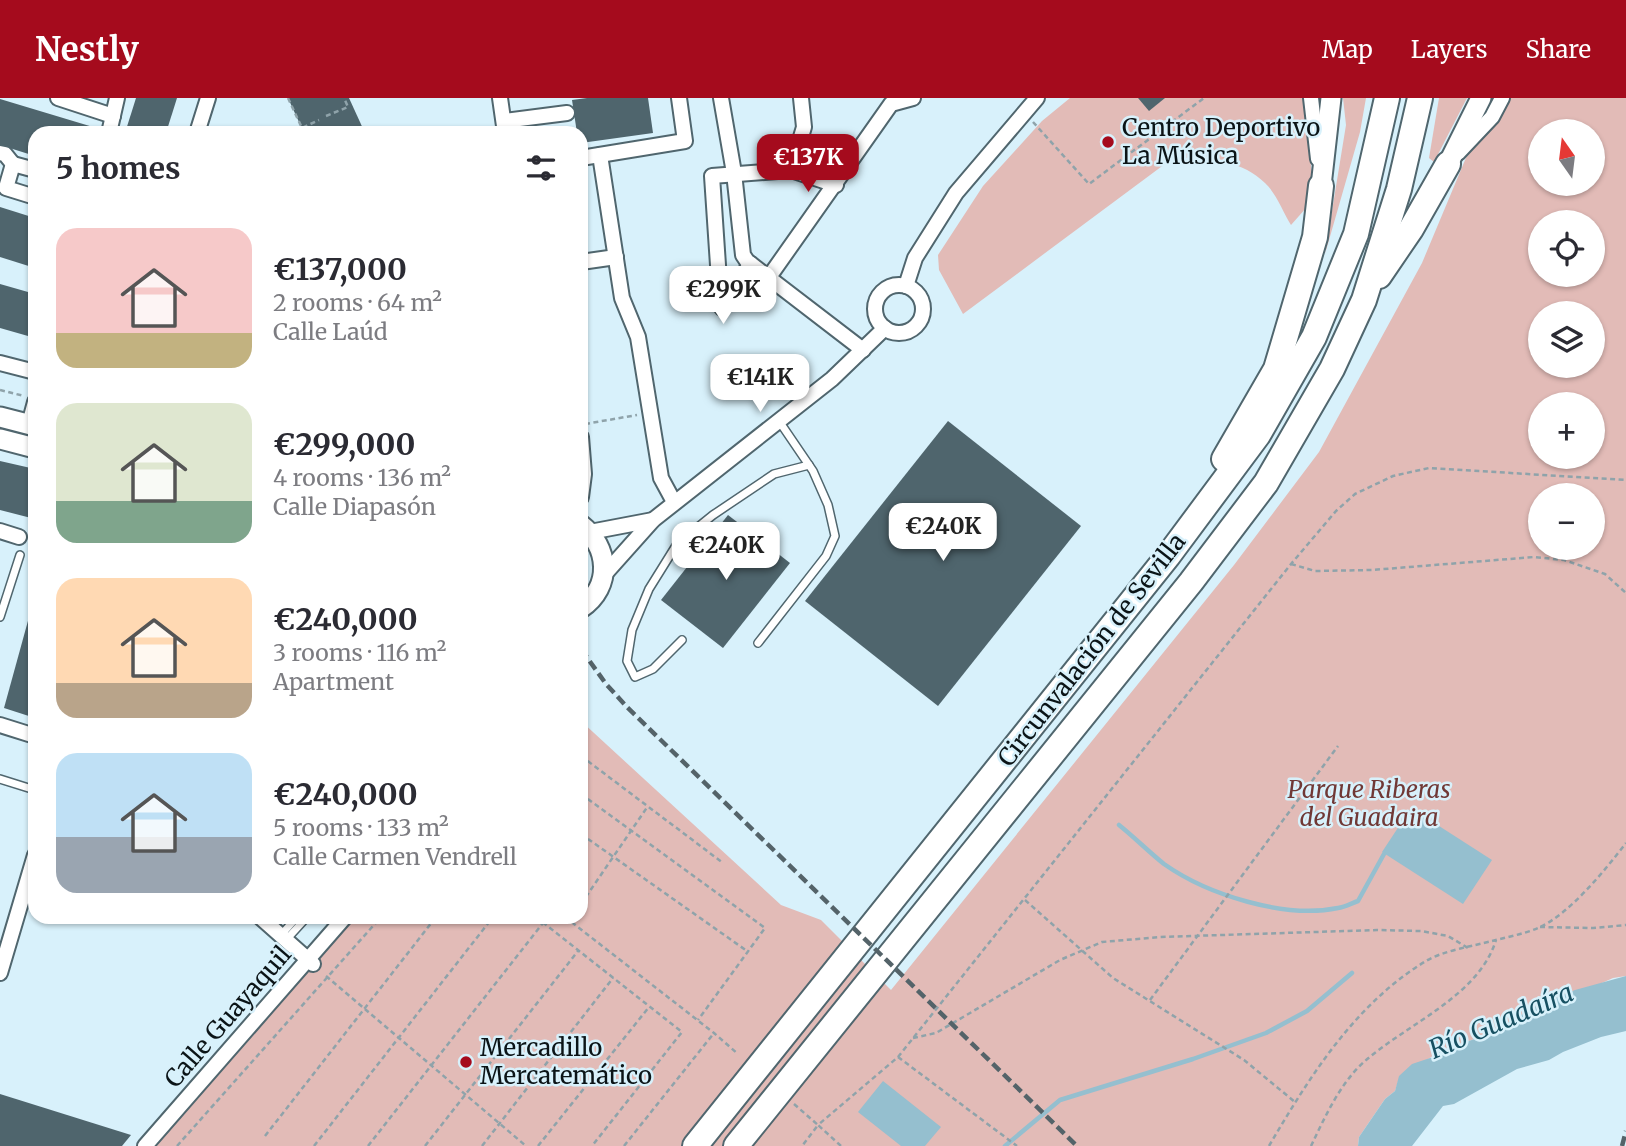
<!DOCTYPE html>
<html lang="en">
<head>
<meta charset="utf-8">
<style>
	:root { --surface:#fff; --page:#f7f7f7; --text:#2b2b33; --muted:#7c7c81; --accent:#a50b1d }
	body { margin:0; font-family:Merriweather,serif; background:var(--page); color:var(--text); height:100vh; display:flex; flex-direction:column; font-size:26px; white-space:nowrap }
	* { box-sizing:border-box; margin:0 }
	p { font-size:23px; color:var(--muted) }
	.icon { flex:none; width:38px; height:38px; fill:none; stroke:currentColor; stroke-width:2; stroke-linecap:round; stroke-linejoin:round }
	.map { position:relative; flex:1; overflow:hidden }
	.drawer { position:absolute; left:28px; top:28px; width:560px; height:798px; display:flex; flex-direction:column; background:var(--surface); border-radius:21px; box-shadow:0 2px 5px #0004 }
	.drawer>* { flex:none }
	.needle { width:46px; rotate:346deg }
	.buttons { position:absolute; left:1528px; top:21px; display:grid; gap:14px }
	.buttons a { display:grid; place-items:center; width:77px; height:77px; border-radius:50%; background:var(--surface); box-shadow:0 2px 5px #0004; font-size:35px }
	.price { position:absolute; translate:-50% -60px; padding:0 16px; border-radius:14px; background:#fff; color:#222; font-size:23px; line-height:46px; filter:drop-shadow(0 2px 4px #0008) }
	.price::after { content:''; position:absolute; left:50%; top:42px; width:21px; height:16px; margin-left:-10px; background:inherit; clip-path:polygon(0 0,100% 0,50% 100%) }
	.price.active { background:var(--accent); color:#fff }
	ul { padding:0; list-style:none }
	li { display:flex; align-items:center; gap:21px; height:175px; padding:0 28px }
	li span { display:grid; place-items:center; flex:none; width:196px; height:140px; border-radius:21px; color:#555 }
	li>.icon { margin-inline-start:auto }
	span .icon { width:84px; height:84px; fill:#fffc; stroke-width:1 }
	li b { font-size:30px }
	h2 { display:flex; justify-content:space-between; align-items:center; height:84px; padding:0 28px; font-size:30px }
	header { display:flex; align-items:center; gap:42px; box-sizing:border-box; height:98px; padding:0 35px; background:var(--accent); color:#fff }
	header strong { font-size:33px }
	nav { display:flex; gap:38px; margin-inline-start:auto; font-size:24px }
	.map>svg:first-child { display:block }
	.green { fill:#e2bbb7; fill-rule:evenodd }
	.water { fill:#95bfcf }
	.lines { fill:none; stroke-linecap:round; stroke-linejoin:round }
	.stream { stroke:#95bfcf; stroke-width:4.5 }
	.building { fill:#4f656d }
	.lane-casing { stroke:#50666e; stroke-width:10 }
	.street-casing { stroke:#50666e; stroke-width:18 }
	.secondary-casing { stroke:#50666e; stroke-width:23 }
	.highway-casing { stroke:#50666e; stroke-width:28 }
	.path { stroke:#8fa3aa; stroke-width:2.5; stroke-dasharray:5 3.5; stroke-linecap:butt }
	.lane { stroke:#fff; stroke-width:7 }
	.street { stroke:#fff; stroke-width:14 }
	.secondary { stroke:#fff; stroke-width:19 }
	.highway { stroke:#fff; stroke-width:24 }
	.rail { stroke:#546369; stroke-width:4.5; stroke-dasharray:10 5; stroke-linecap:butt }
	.poi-dot { fill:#a50b1d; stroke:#d8f1fb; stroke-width:2.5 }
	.labels { text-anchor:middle; stroke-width:5; stroke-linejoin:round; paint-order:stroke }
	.poi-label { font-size:24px; fill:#0b1417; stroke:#d8f1fb; text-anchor:start }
	.street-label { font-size:24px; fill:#0b1417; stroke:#d8f1fb }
	.park-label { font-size:24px; font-style:italic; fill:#703835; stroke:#d8f1fb }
	.water-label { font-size:26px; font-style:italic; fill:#175062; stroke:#d8f1fb }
</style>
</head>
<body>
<header>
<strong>Nestly</strong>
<nav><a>Map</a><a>Layers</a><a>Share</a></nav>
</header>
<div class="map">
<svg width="1626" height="1048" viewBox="0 0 1626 1048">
	<rect width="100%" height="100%" fill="#d8f1fb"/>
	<g class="green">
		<path d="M1070 0H1305L1314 101 1291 127C1283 114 1276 95 1265 85 1240 61 1205 59 1173 60L963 216 939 172 938 157 983 88 1042 23Z"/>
		<polygon points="1343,0 1366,0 1360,34 1325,156 1346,27"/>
		<polygon points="1439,0 1467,0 1434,64 1429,60"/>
		<path d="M1491 0H1626V878L1613 880 1489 936 1443 952 1400 978 1395 993 1385 1001 1359 1039 1358 1048H154L354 819H581V623L781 807 821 822 891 892 1234 467 1319 354 1422 165ZM1540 33H1592V86H1540ZM1540 124H1592V177H1540ZM1540 215H1592V268H1540ZM1540 306H1592V359H1540ZM1540 397H1592V450H1540Z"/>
		<path d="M581 446C590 461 590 472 581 487Z"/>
	</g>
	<g class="water">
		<polygon points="1411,710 1492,762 1463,806 1382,754"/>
		<polygon points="1626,878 1626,933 1601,939 1563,954 1549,962 1517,971 1454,1006 1443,1008 1412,1048 1358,1048 1359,1039 1385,1001 1395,993 1399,978 1412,966 1433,959 1443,952 1489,936 1538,907 1575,892"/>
		<polygon points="883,983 941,1029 925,1048 901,1048 858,1014"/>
	</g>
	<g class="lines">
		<g class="stream">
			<path d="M1119 727C1134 739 1149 754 1164 766 1208 797 1285 821 1338 810 1345 809 1352 805 1358 803L1384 756"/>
			<polyline points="1005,1048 1060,1002 1193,961 1266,935 1307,913 1352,875"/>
		</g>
	</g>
	<g class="building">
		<polygon points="136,0 177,0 166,35 125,35"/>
		<polygon points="288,0 349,0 365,35 304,35"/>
		<polygon points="587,0 648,0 653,35 581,45 581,35 577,35 572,2"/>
		<polygon points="1138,0 1165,0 1149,13"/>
		<polygon points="0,1 93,29 91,35 35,35 35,58 0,47"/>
		<polygon points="0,109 35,120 35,170 0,159"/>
		<polygon points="0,186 35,196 35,215 28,238 0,230"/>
		<polygon points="948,323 1081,428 938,608 805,503"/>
		<polygon points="0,363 35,371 35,421 0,412"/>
		<polygon points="728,417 790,465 723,550 661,502"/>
		<polygon points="34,501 35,502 35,620 4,610"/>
		<polygon points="0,996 131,1037 122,1048 0,1048"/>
	</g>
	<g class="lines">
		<g class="lane-casing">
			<g id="lane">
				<polyline points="0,519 20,457"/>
				<polyline points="682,542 653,571 635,579 627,563 632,532 649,491 677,446 713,417 774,376 809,367"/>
				<polyline points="758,545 826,458 835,438 828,407 813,373 779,323"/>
				<polyline points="0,681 35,692"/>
				<polyline points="281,837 297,819"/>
				<polyline points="286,842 307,819"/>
			</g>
		</g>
		<g class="street-casing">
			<g id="street">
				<polyline points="58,0 113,18"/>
				<polyline points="500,0 505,35"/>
				<polyline points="721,0 734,75 743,157 747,163 863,252"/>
				<polyline points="1311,0 1318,61"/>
				<polyline points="504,23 567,15"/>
				<polyline points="109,35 117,0"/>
				<polyline points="197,35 208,0"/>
				<polyline points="0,55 5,56 13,66"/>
				<polyline points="1458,55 1492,19 1502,0"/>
				<polyline points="600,57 622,200 638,239 661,380 674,404"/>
				<polyline points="581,60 685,43 679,0"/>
				<polyline points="35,72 13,66 6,90 35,99"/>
				<polyline points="791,72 804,29 801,0"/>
				<polyline points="581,164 616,159"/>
				<polyline points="751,166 742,178 719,182 712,78 791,72 836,87"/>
				<polyline points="769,179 891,6 913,0"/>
				<polyline points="719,182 722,210 742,178"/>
				<circle cx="899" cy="211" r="24"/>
				<polyline points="906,188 915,160 956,95 1037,0"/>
				<polyline points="0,265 35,274"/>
				<polyline points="29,326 35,304"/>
				<polyline points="581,339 584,376 581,399"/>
				<polyline points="0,433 19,439"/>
				<polyline points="590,434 653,422"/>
				<polyline points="603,478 653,422 832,281 885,230"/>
				<polyline points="0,627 35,638"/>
				<polyline points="260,819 313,866"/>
				<polyline points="0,875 35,757"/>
				<polyline points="145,1048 345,819"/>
			</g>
		</g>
		<g class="secondary-casing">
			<g id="secondary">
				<polyline points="1448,66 1481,0"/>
				<polyline points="1321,88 1331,0"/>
				<polyline points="0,319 35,328"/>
				<polyline points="0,341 35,350"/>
				<path d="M581 427C609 449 613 488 581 510"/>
			</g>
		</g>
		<g class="highway-casing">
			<g id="highway">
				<polyline points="1379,178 1411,131 1448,66"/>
				<polyline points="1224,361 1276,271 1315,139 1321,88"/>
				<polyline points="695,1048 1168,458 1258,337 1314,239 1356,136 1387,0"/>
				<polyline points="736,1048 1191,484 1266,385 1332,271 1364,202 1399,91 1420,0"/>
			</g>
		</g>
		<g class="path">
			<polyline points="288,0 302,30 319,22"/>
			<polyline points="326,18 348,9 344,0"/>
			<polyline points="1033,24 1089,86 1204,0"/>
			<polyline points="0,292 24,298"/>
			<polyline points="585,326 637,317"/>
			<polyline points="1291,466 1315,473 1372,472 1534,459 1564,462 1605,476 1626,495"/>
			<polyline points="581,658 723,765"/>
			<polyline points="581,696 765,830 698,922"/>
			<polyline points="581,736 747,853"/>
			<polyline points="1025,802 1113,880 1244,962 1295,1004"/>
			<polyline points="581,806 648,708"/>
			<polyline points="536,819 682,934 592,1048"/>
			<polyline points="565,819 714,935 738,956"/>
			<polyline points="1540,829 1593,830 1626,827"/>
			<polyline points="326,878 526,1048"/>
			<polyline points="1150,902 1338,648"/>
			<polyline points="913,940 936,935 1060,862 1102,844 1160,839 1377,832 1421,833 1448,838 1468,850"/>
			<polyline points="898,959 1017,1048"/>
			<polyline points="794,1006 818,1027 802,1048"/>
			<polyline points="265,1038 436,819"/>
			<polyline points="177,1048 381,819"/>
			<polyline points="314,1048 493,819"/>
			<polyline points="368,1048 543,825"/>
			<polyline points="425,1048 578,853"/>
			<polyline points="482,1048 613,880"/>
			<polyline points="538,1048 649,909"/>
			<polyline points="624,1048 714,935"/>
			<polyline points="841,1048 818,1027 898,959 1291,466 1336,413 1355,396 1393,378 1429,370 1626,382"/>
			<path d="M1269 1048C1310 978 1355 906 1426 863 1442 853 1473 848 1492 843 1507 839 1524 836 1538 830 1570 816 1605 772 1626 745"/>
			<path d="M1311 1048C1325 1019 1340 985 1365 963 1407 926 1479 898 1496 842"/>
		</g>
		<use href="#lane" class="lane"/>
		<use href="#street" class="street"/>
		<use href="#secondary" class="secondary"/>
		<use href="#highway" class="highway"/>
		<g class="rail">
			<polyline points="581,551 606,586 627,609 1077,1048"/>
			<polyline points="1622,1048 1626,1033"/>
		</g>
	</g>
	<g class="poi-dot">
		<circle cx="1108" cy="44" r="7"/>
		<circle cx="466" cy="964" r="7"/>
	</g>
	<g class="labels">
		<g class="poi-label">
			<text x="1122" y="38">Centro Deportivo<tspan x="1122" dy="28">La Música</tspan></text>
			<text x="480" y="958">Mercadillo<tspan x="480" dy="28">Mercatemático</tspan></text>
		</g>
		<g class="street-label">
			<text transform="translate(1092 552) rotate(-52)" y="8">Circunvalación de Sevilla</text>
			<text transform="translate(228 919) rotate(-49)" y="8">Calle Guayaquil</text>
		</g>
		<g class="park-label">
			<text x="1369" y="700">Parque Riberas<tspan x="1369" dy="28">del Guadaira</tspan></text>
		</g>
		<g class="water-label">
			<text transform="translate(1501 923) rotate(-23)" y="9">Río Guadaíra</text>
		</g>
	</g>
</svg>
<div class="buttons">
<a><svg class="needle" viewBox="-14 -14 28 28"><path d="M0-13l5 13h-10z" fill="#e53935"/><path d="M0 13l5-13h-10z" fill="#7c7c81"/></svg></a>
<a><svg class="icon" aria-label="locate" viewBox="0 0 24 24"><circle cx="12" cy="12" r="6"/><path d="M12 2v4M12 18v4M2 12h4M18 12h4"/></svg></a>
<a><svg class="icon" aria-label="layers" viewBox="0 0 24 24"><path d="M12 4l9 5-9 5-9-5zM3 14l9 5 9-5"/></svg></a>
<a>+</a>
<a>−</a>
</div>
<b class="price active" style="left:808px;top:96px">€137K</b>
<b class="price" style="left:723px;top:228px">€299K</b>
<b class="price" style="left:760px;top:316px">€141K</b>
<b class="price" style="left:943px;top:465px">€240K</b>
<b class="price" style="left:726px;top:484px">€240K</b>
<section class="drawer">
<h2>5 homes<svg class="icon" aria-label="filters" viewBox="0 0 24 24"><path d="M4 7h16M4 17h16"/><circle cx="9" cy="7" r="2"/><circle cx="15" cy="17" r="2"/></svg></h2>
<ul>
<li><span style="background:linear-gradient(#f6c9c9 75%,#c2b280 0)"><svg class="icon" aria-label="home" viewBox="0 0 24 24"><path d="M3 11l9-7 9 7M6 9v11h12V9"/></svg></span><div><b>€137,000</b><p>2 rooms · 64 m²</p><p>Calle Laúd</p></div></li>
<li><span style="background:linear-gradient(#dfe7d0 70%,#7fa58c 0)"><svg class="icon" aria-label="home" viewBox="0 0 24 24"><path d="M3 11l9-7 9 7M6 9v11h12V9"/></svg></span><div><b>€299,000</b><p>4 rooms · 136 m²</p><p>Calle Diapasón</p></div></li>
<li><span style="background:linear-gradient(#ffd9b3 75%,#b9a48a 0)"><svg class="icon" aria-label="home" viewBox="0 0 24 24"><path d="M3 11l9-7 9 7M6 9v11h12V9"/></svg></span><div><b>€240,000</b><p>3 rooms · 116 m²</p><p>Apartment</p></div></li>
<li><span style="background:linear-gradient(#bfe0f5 60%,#9aa5b1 0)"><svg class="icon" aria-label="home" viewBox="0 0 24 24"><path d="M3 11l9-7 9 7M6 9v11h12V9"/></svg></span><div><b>€240,000</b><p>5 rooms · 133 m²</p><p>Calle Carmen Vendrell</p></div></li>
</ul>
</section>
</div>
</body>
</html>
